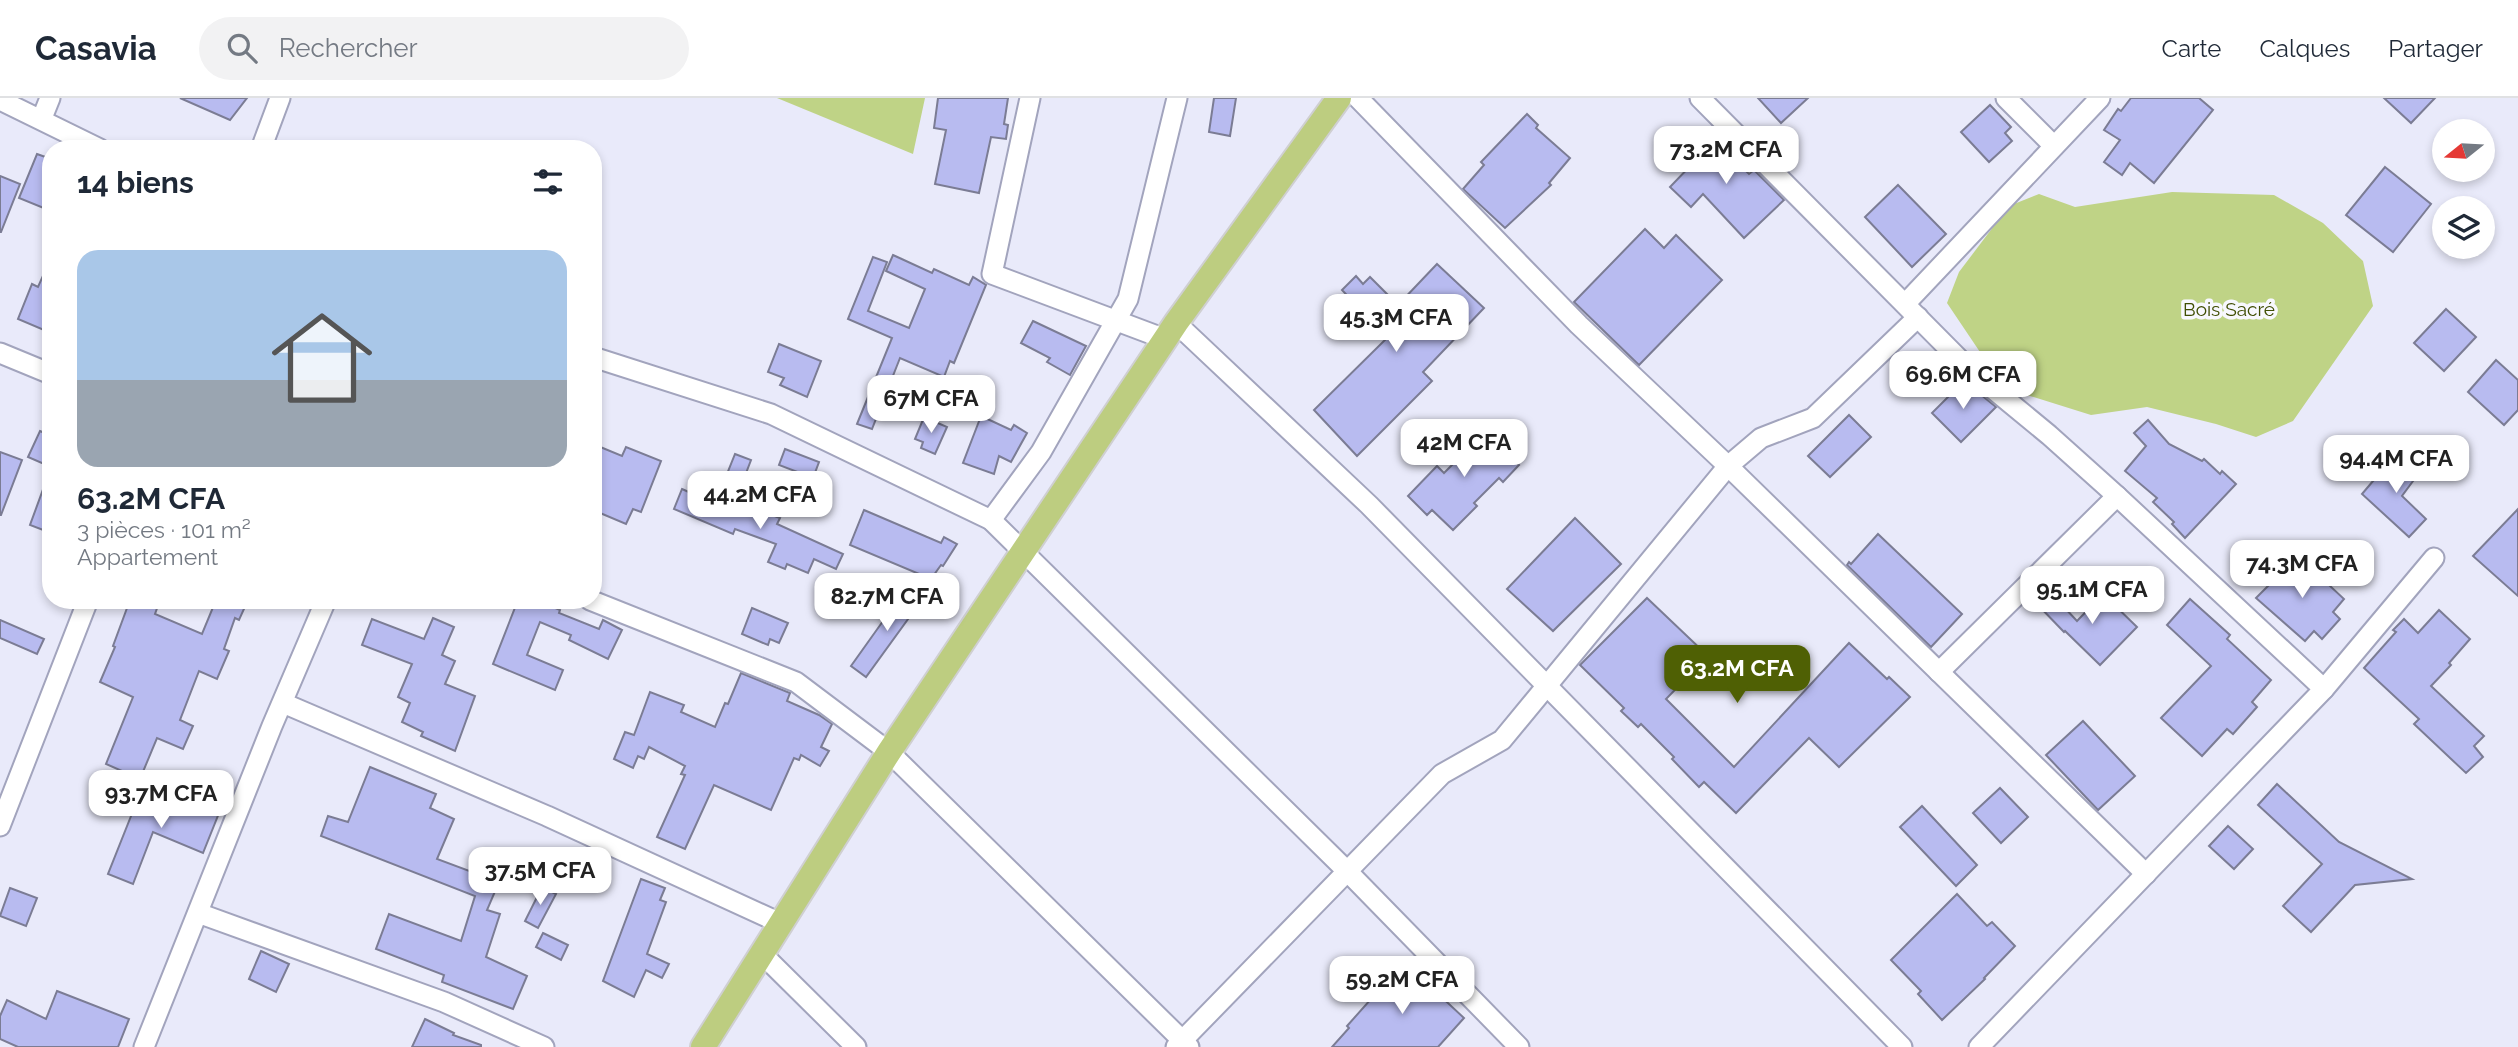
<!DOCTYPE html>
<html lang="fr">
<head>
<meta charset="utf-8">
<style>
	:root { --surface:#fff; --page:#f2f2f3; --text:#1f2937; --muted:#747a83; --line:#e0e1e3; --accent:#4f6004 }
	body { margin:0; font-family:Raleway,sans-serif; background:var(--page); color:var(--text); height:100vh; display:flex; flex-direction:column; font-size:26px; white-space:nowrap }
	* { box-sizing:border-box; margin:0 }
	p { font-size:23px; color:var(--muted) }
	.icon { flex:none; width:38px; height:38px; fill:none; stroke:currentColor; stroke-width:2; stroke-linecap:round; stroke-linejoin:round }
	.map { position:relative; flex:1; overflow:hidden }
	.drawer { position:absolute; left:42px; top:42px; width:560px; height:469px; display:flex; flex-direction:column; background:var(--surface); border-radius:28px; box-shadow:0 4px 10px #0003 }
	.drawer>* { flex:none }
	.needle { width:46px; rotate:252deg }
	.buttons { position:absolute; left:2432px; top:21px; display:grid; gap:14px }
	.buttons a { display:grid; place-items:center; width:63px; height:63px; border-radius:50%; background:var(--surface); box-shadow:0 4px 10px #0003; font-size:35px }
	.price { position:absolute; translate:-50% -60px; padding:0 16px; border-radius:14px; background:#fff; color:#222; font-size:23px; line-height:46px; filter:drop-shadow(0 2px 4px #0008) }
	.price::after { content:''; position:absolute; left:50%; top:42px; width:21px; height:16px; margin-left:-10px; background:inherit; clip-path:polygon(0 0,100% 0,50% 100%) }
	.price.selected { background:var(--accent); color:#fff }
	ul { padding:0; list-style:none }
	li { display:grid; align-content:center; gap:14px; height:371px; padding:0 35px }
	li+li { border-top:2px solid var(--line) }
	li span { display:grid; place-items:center; height:217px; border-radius:21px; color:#555 }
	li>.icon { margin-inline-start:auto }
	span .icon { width:126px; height:126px; fill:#fffc; stroke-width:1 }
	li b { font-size:30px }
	h2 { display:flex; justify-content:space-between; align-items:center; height:84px; padding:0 35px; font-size:30px }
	header { display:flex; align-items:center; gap:42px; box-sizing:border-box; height:98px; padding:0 35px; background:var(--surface); border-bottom:2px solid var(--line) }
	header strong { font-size:33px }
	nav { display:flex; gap:38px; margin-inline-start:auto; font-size:24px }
	.search { width:490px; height:63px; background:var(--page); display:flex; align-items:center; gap:18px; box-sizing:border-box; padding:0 24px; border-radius:38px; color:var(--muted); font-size:26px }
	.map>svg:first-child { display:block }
	.green { fill:#bfd386 }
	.building { fill:#b8bbf0; stroke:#7b7c94; stroke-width:2 }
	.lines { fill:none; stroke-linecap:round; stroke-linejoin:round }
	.minor-casing { stroke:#a2a4bd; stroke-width:23 }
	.major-casing { stroke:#cfcfd1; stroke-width:28 }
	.minor { stroke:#fff; stroke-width:19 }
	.major { stroke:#bdcd80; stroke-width:24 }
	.labels { text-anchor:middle; stroke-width:7; stroke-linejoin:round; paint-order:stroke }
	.park-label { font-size:19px; fill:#404e04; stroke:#f8f8fe }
</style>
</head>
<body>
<header>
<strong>Casavia</strong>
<div class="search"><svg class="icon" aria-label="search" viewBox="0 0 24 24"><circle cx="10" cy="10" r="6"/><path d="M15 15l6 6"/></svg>Rechercher</div>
<nav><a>Carte</a><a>Calques</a><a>Partager</a></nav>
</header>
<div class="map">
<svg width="2518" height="949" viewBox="0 0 2518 949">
	<rect width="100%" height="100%" fill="#e9eafa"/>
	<g class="green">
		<polygon points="777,0 925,0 913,56"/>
		<polygon points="2172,94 2274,97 2323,125 2363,163 2373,208 2293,323 2256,339 2216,326 2147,309 2091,317 2027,297 1984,260 1947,205 1959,174 2009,108 2039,96 2075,109"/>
	</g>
	<g class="building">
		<polygon points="180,0 247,0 230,22"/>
		<polygon points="938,0 1008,0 1004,26 1008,27 1006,41 991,39 979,95 935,86 946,32 934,30"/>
		<polygon points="1214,0 1236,0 1230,38 1209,34"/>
		<polygon points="1758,0 1808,0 1781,25"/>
		<polygon points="2131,0 2199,0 2213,12 2154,85 2130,65 2122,77 2104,64 2120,42 2104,32 2118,11 2121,13"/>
		<polygon points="2384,0 2435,0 2411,25"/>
		<polygon points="1990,7 2011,29 2005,35 2012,43 1989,64 1961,34"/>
		<polygon points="1527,16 1538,27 1536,30 1570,60 1549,85 1551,87 1505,130 1463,91 1484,67 1481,64"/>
		<polygon points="1705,33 1749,76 1754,72 1784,102 1744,140 1703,96 1691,109 1670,89 1697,61 1688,52"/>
		<polygon points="37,56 51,61 51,113 19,100"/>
		<polygon points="2385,69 2431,106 2393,154 2346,117"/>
		<polygon points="0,78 20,86 1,134 0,134"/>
		<polygon points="1898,87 1946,136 1912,169 1865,119"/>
		<polygon points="1645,131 1664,150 1676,137 1722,182 1639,267 1574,204"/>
		<polygon points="893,157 932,175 934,171 969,187 973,179 986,187 954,265 950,263 944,279 900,260 872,331 857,326 892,240 848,221 873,159 887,164 868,213 909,230 925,191 886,173"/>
		<polygon points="51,160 51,235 18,221 32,186 38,189"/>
		<polygon points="1437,166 1484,210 1423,274 1432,283 1357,358 1314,312 1387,240 1342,192 1356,178 1363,186 1370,179 1398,207"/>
		<polygon points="2446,211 2476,239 2444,273 2414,245"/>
		<polygon points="1033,223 1086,248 1070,277 1047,264 1050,260 1021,245"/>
		<polygon points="779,246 821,263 807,299 780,287 784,280 768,274"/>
		<polygon points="2496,262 2518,282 2518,312 2504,327 2468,294"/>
		<polygon points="1964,283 1996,309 1961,344 1932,315"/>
		<polygon points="1849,317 1871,339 1830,379 1808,358"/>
		<polygon points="981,318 1011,332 1014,327 1027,335 1011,364 999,358 994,376 963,365"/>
		<polygon points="924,319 947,329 935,356 921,350 923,344 915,341"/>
		<polygon points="2148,322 2169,346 2202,363 2204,361 2220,376 2222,373 2236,386 2185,440 2172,426 2174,424 2153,404 2157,400 2125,373 2146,348 2134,335"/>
		<polygon points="1477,325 1519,367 1503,384 1499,380 1474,405 1477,408 1453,432 1432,412 1427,417 1408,398 1437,368 1444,375 1469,350 1461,342"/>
		<polygon points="40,333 51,338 51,369 28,359"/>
		<polygon points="593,346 622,358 626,349 661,363 641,414 633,411 626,426 593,412"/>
		<polygon points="785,351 819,364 813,380 779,367"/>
		<polygon points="0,354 22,362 1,417 0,417"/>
		<polygon points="735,356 751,362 743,383 727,376"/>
		<polygon points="2396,356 2419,375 2402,398 2426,421 2409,439 2362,396"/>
		<polygon points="49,375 51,375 51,435 30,427"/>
		<polygon points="682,391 722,409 726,400 780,420 777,426 843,456 836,471 814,461 808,475 787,466 785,471 768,464 776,446 735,431 733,436 674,411"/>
		<polygon points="2518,411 2518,498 2473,458"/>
		<polygon points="864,412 941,445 944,439 957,446 943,468 941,467 931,481 850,447"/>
		<polygon points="1575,420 1621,466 1553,533 1507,491"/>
		<polygon points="1878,436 1962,516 1931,549 1847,467 1849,464 1851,466"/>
		<polygon points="2298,458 2344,501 2333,514 2340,521 2322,541 2314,533 2305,543 2256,500"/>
		<polygon points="911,490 924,499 866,579 851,568 893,509 896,511"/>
		<polygon points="2049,493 2077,523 2103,496 2137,529 2100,567 2065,533 2064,534 2036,505"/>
		<polygon points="1647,500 1708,558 1666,601 1734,669 1849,545 1887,581 1889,579 1910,599 1839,669 1809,640 1736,715 1704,684 1699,689 1672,661 1674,659 1641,626 1638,629 1621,613 1624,610 1580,567"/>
		<polygon points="2190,501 2230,537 2227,541 2271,582 2252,604 2257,609 2233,636 2227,631 2202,658 2161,620 2211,568 2167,527"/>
		<polygon points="130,502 160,502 155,516 202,536 216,502 248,502 239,522 235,520 224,551 229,553 217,581 199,573 180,622 193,628 183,651 157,640 140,681 106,666 133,599 100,584 115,549 113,548"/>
		<polygon points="518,502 537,502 560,512 559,515 599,531 603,522 622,532 608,561 569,542 571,537 540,524 527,557 563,572 555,592 493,566"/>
		<polygon points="752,510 788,525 779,545 770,541 768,547 742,536"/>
		<polygon points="2439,512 2470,541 2449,565 2451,567 2431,588 2484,638 2474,648 2483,659 2466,675 2414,626 2419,621 2364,570 2396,534 2393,532 2404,521 2418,535"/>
		<polygon points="433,520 454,529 442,557 455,563 445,586 475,598 455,653 421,638 423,634 402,624 410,605 398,599 412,566 362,547 372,521 424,541"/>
		<polygon points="0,522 44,541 37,556 0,540"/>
		<polygon points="741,575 790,595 787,603 819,617 832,626 821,649 829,653 820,668 801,657 799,662 794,660 771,712 714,687 685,751 657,739 685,677 681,676 685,668 649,649 644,661 638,658 633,670 614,661 625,634 634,637 650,594 684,607 681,614 715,629 725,605 728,606"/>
		<polygon points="2083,623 2135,678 2098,712 2046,657"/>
		<polygon points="370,669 436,696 430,710 454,721 437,761 499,784 487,812 500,816 486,859 527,878 513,911 442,884 444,877 376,851 389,816 461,843 475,798 321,738 328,718 348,724"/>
		<polygon points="2277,686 2339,744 2412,781 2355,787 2311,834 2283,808 2322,766 2258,707"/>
		<polygon points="143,688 188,706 190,703 219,715 203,755 153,734 133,786 108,776"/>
		<polygon points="2000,690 2028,719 2001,745 1973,715"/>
		<polygon points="1922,708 1977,767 1956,788 1900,729"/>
		<polygon points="2228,728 2253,751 2234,771 2209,748"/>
		<polygon points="641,781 665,790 660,802 666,804 647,856 669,866 662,880 646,872 634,899 603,883"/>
		<polygon points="542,789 556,796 538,830 525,823"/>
		<polygon points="10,790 37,800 26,828 0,818"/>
		<polygon points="1957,796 1987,828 1992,824 2015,848 1984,880 1985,881 1942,922 1918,896 1921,893 1891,862"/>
		<polygon points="543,835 568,847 561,862 536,849"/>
		<polygon points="261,853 289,866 276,894 249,881"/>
		<polygon points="1404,864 1464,920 1438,949 1332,949 1349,930 1347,928"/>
		<polygon points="57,893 129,921 118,949 18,949 0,941 0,918 7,902 46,921"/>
		<polygon points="425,921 454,935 453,937 481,947 481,949 412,949"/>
	</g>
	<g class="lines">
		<g class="minor-casing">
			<g id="minor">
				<polyline points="1030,0 992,176 1165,241"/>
				<polyline points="1358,0 1579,227 1728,368 2146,776"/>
				<polyline points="1700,0 1970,272 2049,337 2117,398 2324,591"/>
				<polyline points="2006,0 2054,48"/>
				<polyline points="0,2 100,51"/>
				<polyline points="42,20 50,0"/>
				<polyline points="261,51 280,0"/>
				<polyline points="1905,206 2100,0"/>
				<polyline points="1176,225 1369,407 1902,949"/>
				<polyline points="0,255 51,276"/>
				<polyline points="593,259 771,316 991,422 1348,774 1519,949"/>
				<polyline points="991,422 1041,354 1128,201 1177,0"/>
				<polyline points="590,502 796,584 889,654 1189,949"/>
				<polyline points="1939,574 2117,398"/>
				<polyline points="283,605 547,718 780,825"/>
				<polyline points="0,728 88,502"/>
				<polyline points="198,815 444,904 544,949"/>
				<polyline points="761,855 856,949"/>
				<polyline points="144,949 272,628 326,502"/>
				<polyline points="1176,949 1442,676 1502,642 1728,368 1761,340 1813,320 1918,219"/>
				<polyline points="1979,949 2324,591 2434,460"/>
			</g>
		</g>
		<g class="major-casing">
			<polyline id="major" points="703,949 889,654 1176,225 1339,0"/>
		</g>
		<use href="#minor" class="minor"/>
		<use href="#major" class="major"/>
	</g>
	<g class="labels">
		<g class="park-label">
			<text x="2229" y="218">Bois Sacré</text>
		</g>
	</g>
</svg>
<div class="buttons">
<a><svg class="needle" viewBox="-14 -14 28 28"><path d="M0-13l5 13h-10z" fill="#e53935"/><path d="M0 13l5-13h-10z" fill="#747a83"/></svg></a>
<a><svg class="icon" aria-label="layers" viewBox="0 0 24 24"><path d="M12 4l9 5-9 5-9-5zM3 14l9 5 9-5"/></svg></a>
</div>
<b class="price" style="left:1726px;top:88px">73.2M CFA</b>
<b class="price" style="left:1396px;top:256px">45.3M CFA</b>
<b class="price" style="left:1963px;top:313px">69.6M CFA</b>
<b class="price" style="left:931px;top:337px">67M CFA</b>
<b class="price" style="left:1464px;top:381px">42M CFA</b>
<b class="price" style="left:2396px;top:397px">94.4M CFA</b>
<b class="price" style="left:760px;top:433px">44.2M CFA</b>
<b class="price" style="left:2302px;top:502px">74.3M CFA</b>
<b class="price" style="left:2092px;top:528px">95.1M CFA</b>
<b class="price" style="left:887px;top:535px">82.7M CFA</b>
<b class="price selected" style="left:1737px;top:607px">63.2M CFA</b>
<b class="price" style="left:161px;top:732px">93.7M CFA</b>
<b class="price" style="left:540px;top:809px">37.5M CFA</b>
<b class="price" style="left:1402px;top:918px">59.2M CFA</b>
<section class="drawer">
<h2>14 biens<svg class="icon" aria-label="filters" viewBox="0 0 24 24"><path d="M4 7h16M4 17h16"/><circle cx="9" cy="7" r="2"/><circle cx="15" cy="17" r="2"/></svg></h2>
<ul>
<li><span style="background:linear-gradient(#a9c7e8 60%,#9aa5b1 0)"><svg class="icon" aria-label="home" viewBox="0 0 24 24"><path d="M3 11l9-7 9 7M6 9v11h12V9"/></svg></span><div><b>63.2M CFA</b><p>3 pièces · 101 m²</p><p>Appartement</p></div></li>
</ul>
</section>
</div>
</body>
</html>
